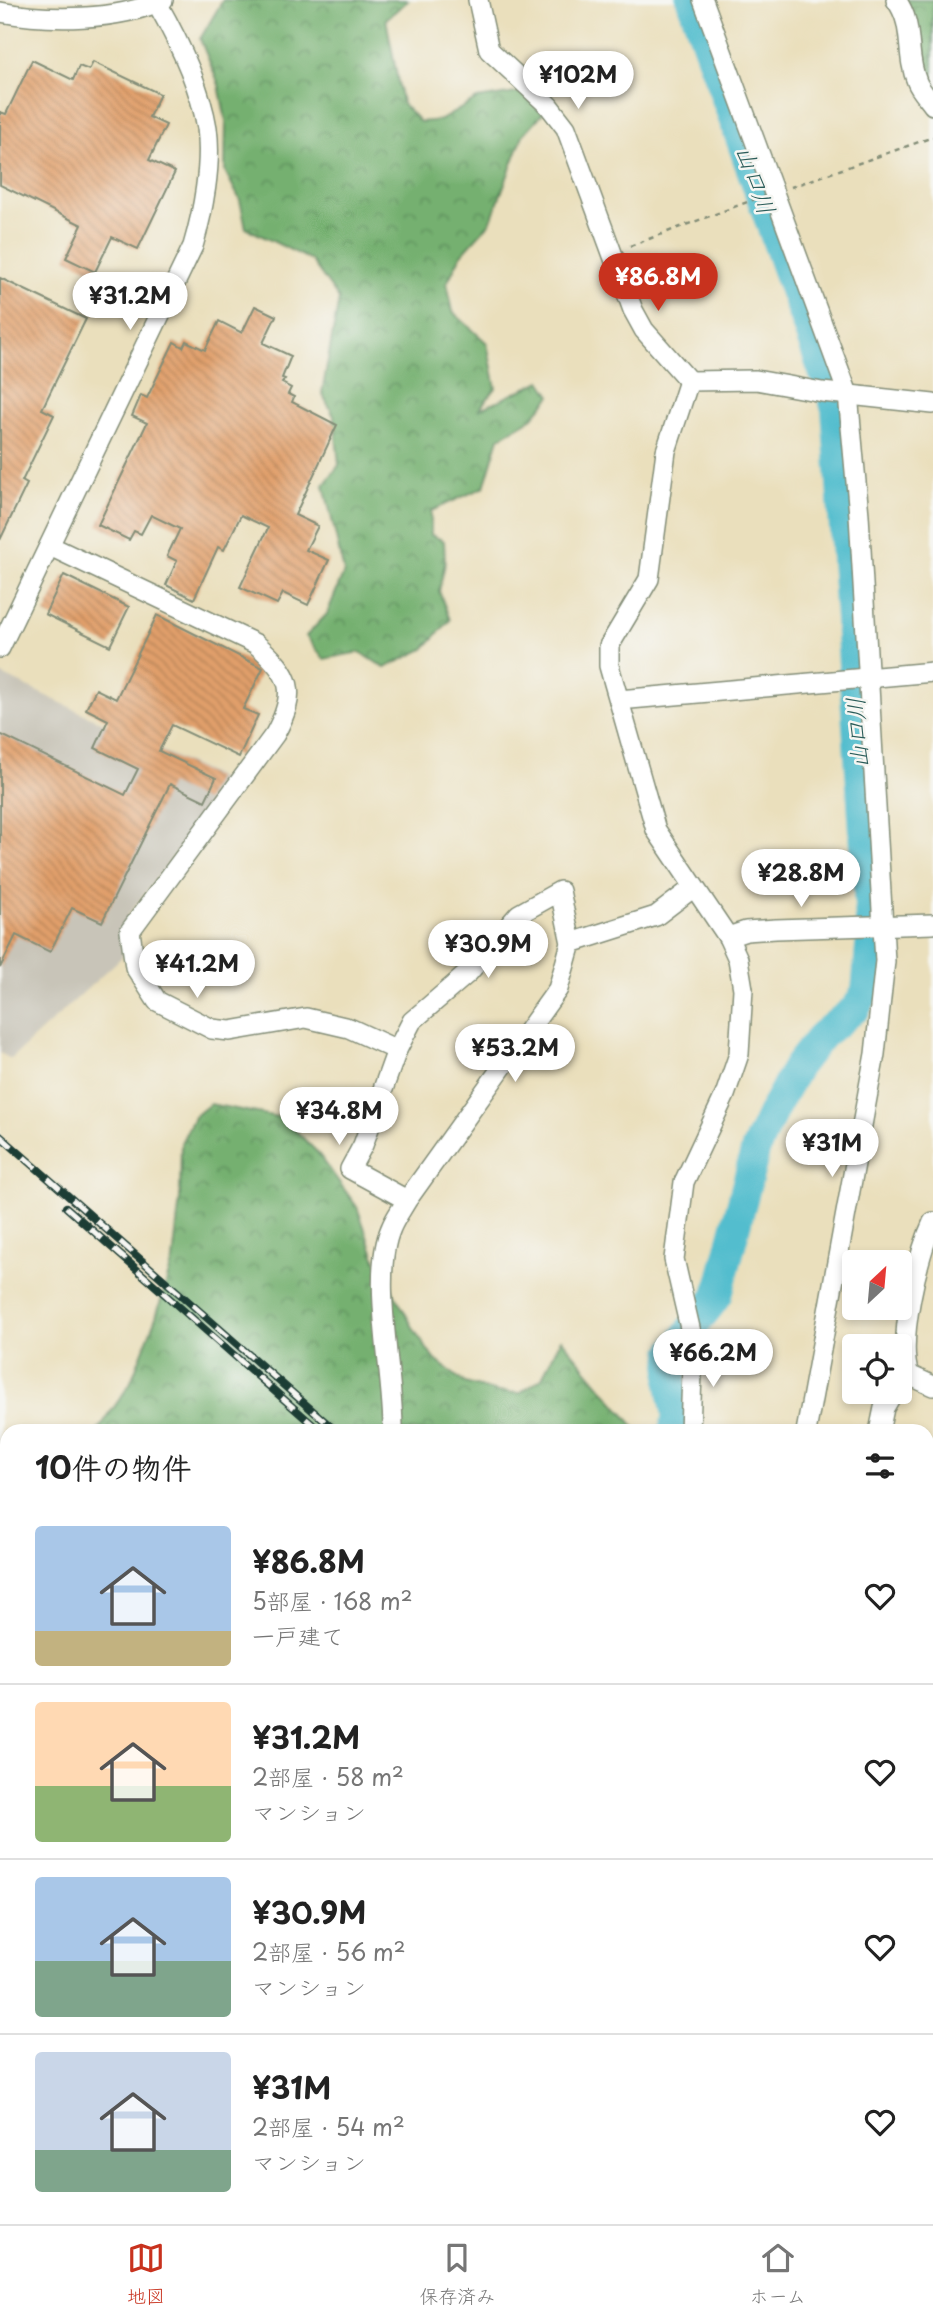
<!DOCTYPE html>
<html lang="ja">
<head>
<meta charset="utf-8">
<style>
	:root { --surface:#fff; --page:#f2f2f2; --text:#222; --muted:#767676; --line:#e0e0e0; --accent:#c8321e }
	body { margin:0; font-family:"Playpen Sans","Klee One",sans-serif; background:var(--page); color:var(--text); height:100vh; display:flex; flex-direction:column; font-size:26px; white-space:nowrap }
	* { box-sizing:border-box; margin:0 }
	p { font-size:23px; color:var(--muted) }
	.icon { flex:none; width:38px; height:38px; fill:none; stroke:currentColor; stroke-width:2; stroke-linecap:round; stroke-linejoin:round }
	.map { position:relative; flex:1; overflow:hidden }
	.drawer { position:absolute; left:0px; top:1424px; width:934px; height:800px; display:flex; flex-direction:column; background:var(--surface); border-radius:21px 21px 0 0; box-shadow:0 4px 10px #0003 }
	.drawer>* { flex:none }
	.needle { width:46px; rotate:26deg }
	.fabs { position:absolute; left:842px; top:1250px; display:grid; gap:14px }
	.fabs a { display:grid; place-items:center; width:70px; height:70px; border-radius:7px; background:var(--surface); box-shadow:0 4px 10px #0003; font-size:35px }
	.price { position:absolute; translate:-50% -60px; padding:0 16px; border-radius:24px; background:#fff; color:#222; font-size:23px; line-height:46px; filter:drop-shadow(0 2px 4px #0008) }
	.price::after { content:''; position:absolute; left:50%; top:42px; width:21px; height:16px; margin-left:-10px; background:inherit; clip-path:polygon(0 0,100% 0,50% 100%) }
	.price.on { background:var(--accent); color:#fff }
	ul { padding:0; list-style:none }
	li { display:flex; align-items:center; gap:21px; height:175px; padding:0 35px }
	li+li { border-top:2px solid var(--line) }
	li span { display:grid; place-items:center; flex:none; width:196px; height:140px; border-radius:7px; color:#555 }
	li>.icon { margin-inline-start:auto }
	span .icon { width:84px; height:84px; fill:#fffc; stroke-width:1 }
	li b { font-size:30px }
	h2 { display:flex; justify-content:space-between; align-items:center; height:84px; padding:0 35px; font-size:30px }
	.tab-bar { display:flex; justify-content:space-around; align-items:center; height:98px; border-top:2px solid var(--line); background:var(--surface); font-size:19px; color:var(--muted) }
	.tab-bar a { display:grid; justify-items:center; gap:4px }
	.tab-bar .on { color:var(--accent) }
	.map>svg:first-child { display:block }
	.industrial { fill:#c8c4b8 }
	.forest { fill:url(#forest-crowns); stroke:#4a7652; stroke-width:2 }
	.water { fill:url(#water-waves); stroke:#387d81; stroke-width:2 }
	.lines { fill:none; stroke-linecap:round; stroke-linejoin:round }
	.river { stroke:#52bdce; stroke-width:30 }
	.building { fill:url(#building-back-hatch) }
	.minor-casing { stroke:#848e78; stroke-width:22 }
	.path { stroke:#848e78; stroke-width:2.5; stroke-dasharray:5 5; stroke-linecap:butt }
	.minor { stroke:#fff; stroke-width:19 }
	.rail-casing { stroke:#1f3d34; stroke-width:8 }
	.rail { stroke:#f6f6f2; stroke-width:5; stroke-dasharray:16; stroke-linecap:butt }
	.labels { text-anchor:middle; stroke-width:5; stroke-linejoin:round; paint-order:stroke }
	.water-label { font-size:24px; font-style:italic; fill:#2c5d5a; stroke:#f6f6f2 }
</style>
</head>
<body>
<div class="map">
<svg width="933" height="2224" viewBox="0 0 933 2224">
	<defs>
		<pattern id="forest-crowns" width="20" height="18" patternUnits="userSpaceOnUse" patternTransform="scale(1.75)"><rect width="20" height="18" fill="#74b070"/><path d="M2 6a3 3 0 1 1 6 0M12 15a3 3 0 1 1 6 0" fill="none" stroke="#5f905d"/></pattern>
		<pattern id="water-waves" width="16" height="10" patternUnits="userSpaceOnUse" patternTransform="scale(1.75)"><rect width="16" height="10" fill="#52bdce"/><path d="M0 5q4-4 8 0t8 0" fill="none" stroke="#439ba8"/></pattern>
		<pattern id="building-back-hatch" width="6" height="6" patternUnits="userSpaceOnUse" patternTransform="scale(1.75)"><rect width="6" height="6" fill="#e19f6a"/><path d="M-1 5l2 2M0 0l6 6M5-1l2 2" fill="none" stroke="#b68358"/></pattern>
	</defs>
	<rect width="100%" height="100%" fill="#f6f6f2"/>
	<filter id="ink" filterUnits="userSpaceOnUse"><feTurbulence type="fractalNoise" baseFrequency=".0143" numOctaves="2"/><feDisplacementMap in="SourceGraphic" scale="14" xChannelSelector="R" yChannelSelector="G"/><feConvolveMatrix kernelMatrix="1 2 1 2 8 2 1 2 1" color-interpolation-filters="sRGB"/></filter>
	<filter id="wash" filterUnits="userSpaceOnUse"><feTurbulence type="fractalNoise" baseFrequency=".00686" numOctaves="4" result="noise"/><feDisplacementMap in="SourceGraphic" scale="28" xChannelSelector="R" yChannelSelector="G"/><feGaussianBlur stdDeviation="1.57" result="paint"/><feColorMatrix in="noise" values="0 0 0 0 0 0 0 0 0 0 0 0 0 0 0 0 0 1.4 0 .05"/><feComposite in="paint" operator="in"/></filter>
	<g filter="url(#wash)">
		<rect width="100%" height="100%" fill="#eadfbc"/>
		<polygon class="industrial" points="0,674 230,783 128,915 123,956 11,1059 0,1053"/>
		<g class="forest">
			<polygon points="223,0 409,0 386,19 402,103 420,122 441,120 477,99 522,92 543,113 523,135 490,223 461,255 447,283 453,312 487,343 496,388 478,410 541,381 551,396 531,419 499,438 484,487 431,511 431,535 444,541 445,563 439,591 450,620 424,649 385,668 360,652 324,659 306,636 327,614 344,572 324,485 339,465 334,416 322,393 339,299 311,260 246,228 240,200 225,171 226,121 219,85 200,39"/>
			<polygon points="901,0 933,0 933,82 910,55"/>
			<polygon points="210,1104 283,1118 317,1152 357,1207 376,1260 415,1331 433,1358 465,1383 497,1392 520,1393 542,1378 561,1339 638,1431 97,1432 130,1384 156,1317 173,1260 180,1198 181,1143 194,1117"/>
			<polygon points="0,1502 7,1503 7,2217 658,2217 658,2224 0,2224"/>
			<polygon points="933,2096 933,2224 871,2224 870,2217 928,2217 928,2098"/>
		</g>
		<polygon class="water" points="634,2217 742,2217 741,2224 635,2224"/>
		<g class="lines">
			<polyline class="river" points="673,1432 677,1416 671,1384 673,1353 718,1295 756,1148 774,1109 797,1067 822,1035 856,1008 866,991 871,937 836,408 691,0"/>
		</g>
		<g id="blocks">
			<g class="building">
				<polygon points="32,60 73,80 79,66 89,70 93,62 160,94 149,117 166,125 149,160 175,172 138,249 112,237 95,272 66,258 82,225 0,185 0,112 6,114"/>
				<polygon points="0,278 86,319 42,409 54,415 22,481 27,484 0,540"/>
				<polygon points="255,306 276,316 263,343 291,356 282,378 285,379 282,383 291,388 288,394 294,397 292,402 337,425 295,515 318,526 306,550 329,560 308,605 283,593 277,604 240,587 268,528 241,515 224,550 218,547 194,599 166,585 177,561 167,556 180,529 151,515 141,534 134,531 129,540 98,525 147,423 132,416 141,395 147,398 174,342 183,347 186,341 205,350 219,321 242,333"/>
				<polygon points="64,575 129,607 110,646 45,614"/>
				<polygon points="157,615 263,668 243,709 258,715 239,757 172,725 159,751 216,778 205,801 170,784 102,922 72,908 50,952 16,935 0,968 0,734 125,795 138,769 95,748 108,720 86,709 96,689 116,699"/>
			</g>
		</g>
	</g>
	<g filter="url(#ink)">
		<use href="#blocks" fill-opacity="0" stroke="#848e78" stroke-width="2"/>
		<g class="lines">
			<g class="minor-casing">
				<g id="minor">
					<polyline points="478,0 489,50 549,106 566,128 633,310 644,330 689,381"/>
					<polyline points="703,0 848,394 859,515 885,961 875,1054 806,1432"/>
					<path d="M896 0C915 25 905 54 917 82 920 90 928 98 933 105"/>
					<path d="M0 12C48 21 118 21 163 0"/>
					<polyline points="689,381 666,451 649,579 609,646 609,666 656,830 728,937 738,959 743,989 739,1054 725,1095 684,1182 674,1259 693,1341 690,1432"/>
					<polyline points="689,381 756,380 822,392 933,404"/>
					<path d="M50 546 256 644C292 675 298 691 275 734L130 931 135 967 157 1001 212 1029 230 1031 306 1018 349 1028 397 1050"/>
					<path d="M0 648 193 246C203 212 212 164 207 128 200 86 178 40 157 3"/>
					<polyline points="619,700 933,672"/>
					<polyline points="728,937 746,931 776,929 933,924"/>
					<polyline points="571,943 656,916 694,887"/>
					<path d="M933 1222C918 1254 897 1342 909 1375L933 1386"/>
					<path d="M393 1432C394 1376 370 1276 391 1228 395 1218 402 1209 407 1200L558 989 571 943 560 891 519 914 468 973 412 1021 397 1050 363 1145 350 1169 407 1200"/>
					<polyline points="879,1432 884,1408 894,1391"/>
					<polyline points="0,1953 7,1949"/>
					<polyline points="218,2217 219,2224"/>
					<polyline points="621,2217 622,2224"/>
					<polyline points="821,2224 824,2217"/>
				</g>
			</g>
			<g class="path">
				<polyline points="791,187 933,137"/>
				<polyline points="630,246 758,198"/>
			</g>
			<use href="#minor" class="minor"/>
			<g class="rail-casing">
				<g id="rail">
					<polyline points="0,1136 337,1432"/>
					<polyline points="66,1207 321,1432"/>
					<polyline points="928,1949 933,1954"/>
				</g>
			</g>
			<use href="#rail" class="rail"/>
		</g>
	</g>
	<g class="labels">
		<g class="water-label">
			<text transform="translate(755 180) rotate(70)" y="8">山口川</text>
			<text transform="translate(858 733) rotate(-94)" y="8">山口川</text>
		</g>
	</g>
</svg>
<div class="fabs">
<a><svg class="needle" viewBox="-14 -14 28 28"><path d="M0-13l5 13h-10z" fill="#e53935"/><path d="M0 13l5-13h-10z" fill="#767676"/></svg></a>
<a><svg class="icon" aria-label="locate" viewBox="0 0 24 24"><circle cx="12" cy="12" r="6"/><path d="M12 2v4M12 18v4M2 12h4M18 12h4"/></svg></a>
</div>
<b class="price" style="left:578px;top:111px">¥102M</b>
<b class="price on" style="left:658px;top:313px">¥86.8M</b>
<b class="price" style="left:130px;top:332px">¥31.2M</b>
<b class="price" style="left:801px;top:909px">¥28.8M</b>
<b class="price" style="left:488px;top:980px">¥30.9M</b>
<b class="price" style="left:197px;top:1000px">¥41.2M</b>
<b class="price" style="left:515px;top:1084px">¥53.2M</b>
<b class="price" style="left:339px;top:1147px">¥34.8M</b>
<b class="price" style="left:832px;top:1179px">¥31M</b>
<b class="price" style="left:713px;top:1389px">¥66.2M</b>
<section class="drawer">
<h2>10件の物件<svg class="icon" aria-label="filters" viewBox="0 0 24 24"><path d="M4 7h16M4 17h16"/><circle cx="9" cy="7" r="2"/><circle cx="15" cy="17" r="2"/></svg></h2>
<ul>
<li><span style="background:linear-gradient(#a9c7e8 75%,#c2b280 0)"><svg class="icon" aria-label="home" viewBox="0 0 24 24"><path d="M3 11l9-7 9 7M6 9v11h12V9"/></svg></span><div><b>¥86.8M</b><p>5部屋 · 168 m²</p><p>一戸建て</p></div><svg class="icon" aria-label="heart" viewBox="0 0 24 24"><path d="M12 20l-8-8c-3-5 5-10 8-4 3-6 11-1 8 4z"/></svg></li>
<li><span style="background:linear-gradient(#ffd9b3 60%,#8fb573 0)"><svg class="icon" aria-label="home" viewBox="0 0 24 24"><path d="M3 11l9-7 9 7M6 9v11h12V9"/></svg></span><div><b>¥31.2M</b><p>2部屋 · 58 m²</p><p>マンション</p></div><svg class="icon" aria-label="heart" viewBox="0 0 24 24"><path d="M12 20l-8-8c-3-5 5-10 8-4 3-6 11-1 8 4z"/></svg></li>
<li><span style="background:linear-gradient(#a9c7e8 60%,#7fa58c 0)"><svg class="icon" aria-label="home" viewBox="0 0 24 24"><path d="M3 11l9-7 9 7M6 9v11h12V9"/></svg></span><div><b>¥30.9M</b><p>2部屋 · 56 m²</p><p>マンション</p></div><svg class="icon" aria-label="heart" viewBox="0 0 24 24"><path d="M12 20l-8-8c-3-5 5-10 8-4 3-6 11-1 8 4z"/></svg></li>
<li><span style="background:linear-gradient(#c9d6e8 70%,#7fa58c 0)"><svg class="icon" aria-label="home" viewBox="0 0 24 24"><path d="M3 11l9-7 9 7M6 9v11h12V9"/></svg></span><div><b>¥31M</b><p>2部屋 · 54 m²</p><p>マンション</p></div><svg class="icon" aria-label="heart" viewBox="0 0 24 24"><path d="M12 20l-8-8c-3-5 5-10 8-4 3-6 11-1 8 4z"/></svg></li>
</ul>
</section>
</div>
<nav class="tab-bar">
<a class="on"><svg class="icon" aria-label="map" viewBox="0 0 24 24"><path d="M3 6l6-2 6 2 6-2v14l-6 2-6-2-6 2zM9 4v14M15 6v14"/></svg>地図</a>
<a><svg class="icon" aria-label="saved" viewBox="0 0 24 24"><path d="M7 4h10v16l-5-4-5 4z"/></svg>保存済み</a>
<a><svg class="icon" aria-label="home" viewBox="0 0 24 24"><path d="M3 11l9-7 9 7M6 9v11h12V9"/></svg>ホーム</a>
</nav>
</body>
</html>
